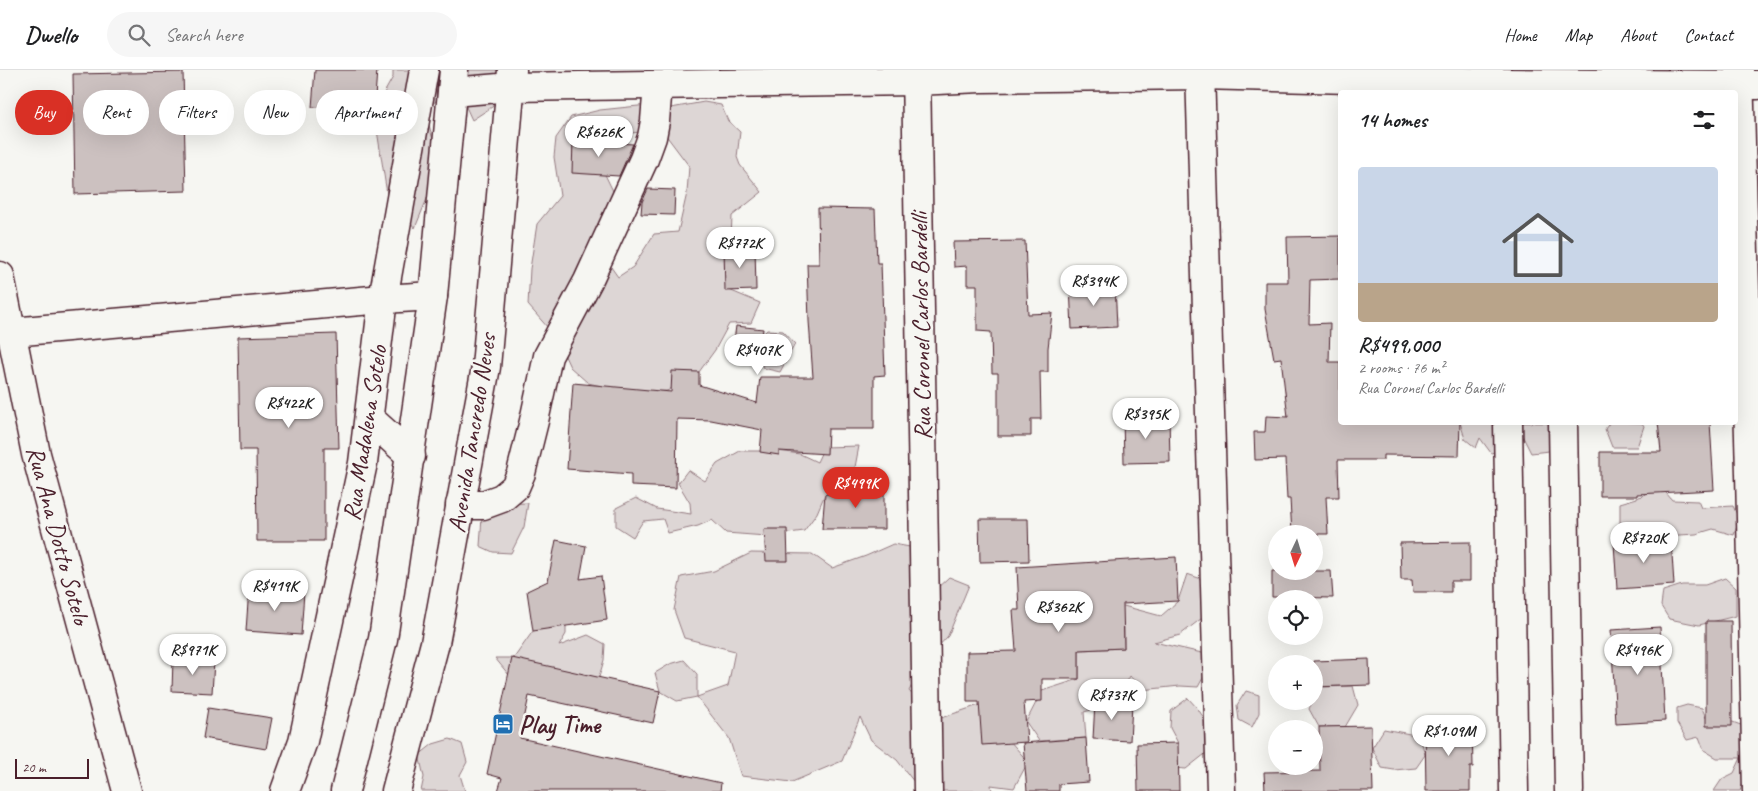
<!DOCTYPE html>
<html lang="en">
<head>
<meta charset="utf-8">
<style>
	:root { --surface:#fff; --page:#f6f6f6; --text:#202124; --muted:#757577; --line:#e0e0e0; --accent:#d93025 }
	body { margin:0; font-family:Caveat,sans-serif; background:var(--page); color:var(--text); height:100vh; display:flex; flex-direction:column; font-size:19px; white-space:nowrap }
	* { box-sizing:border-box; margin:0 }
	p { font-size:16px; color:var(--muted) }
	.icon { flex:none; width:28px; height:28px; fill:none; stroke:currentColor; stroke-width:2; stroke-linecap:round; stroke-linejoin:round }
	.map { position:relative; flex:1; overflow:hidden }
	.panel { position:absolute; left:1338px; top:20px; width:400px; height:335px; display:flex; flex-direction:column; background:var(--surface); border-radius:5px; box-shadow:0 5px 20px #0002 }
	.panel>* { flex:none }
	.banner { position:absolute; left:15px; top:20px; width:475px; height:45px; display:flex; gap:10px }
	.needle { width:32px; rotate:184deg }
	.controls { position:absolute; left:1268px; top:455px; display:grid; gap:10px }
	.controls a { display:grid; place-items:center; width:55px; height:55px; border-radius:50%; background:var(--surface); box-shadow:0 5px 20px #0002; font-size:25px }
	.scale { position:absolute; left:15px; bottom:12px; width:74px; box-sizing:border-box; padding-left:5px; border:2px solid #4a1f2b; border-top:0; font-size:14px; line-height:18px; white-space:nowrap; color:#4a1f2b; -webkit-text-stroke:4px #f6f6f2; paint-order:stroke }
	.price { position:absolute; translate:-50% -42px; padding:0 11px; border-radius:18px; background:#fff; color:#222; font-size:16px; line-height:32px; filter:drop-shadow(0 1px 2px #0008) }
	.price::after { content:''; position:absolute; left:50%; top:30px; width:15px; height:11px; margin-left:-8px; background:inherit; clip-path:polygon(0 0,100% 0,50% 100%) }
	.price.on { background:var(--accent); color:#fff }
	ul { padding:0; list-style:none }
	li { display:grid; align-content:center; gap:10px; height:265px; padding:0 20px }
	li span { display:grid; place-items:center; height:155px; border-radius:5px; color:#555 }
	li>.icon { margin-inline-start:auto }
	span .icon { width:90px; height:90px; fill:#fffc; stroke-width:1 }
	li b { font-size:21px }
	h2 { display:flex; justify-content:space-between; align-items:center; height:60px; padding:0 20px; font-size:21px }
	.pill { padding:0 18px; border-radius:22px; background:var(--surface); box-shadow:0 5px 20px #0002; font-size:18px; line-height:45px }
	.pill.on { background:var(--accent); color:#fff }
	header { display:flex; align-items:center; gap:30px; box-sizing:border-box; height:70px; padding:0 25px; background:var(--surface); border-bottom:1px solid var(--line) }
	header strong { font-size:24px }
	nav { display:flex; gap:28px; margin-inline-start:auto; font-size:18px }
	.search { width:350px; height:45px; background:var(--page); display:flex; align-items:center; gap:12px; box-sizing:border-box; padding:0 18px; border-radius:28px; color:var(--muted); font-size:19px }
	.map>svg:first-child { display:block }
	.green { fill:#ddd6d5; stroke:#947a80 }
	.building { fill:#ccc1c0; stroke:#4a1f2b }
	.lines { fill:none; stroke-linecap:round; stroke-linejoin:round }
	.minor-casing { stroke:#4a1f2b; stroke-width:31 }
	.major-casing { stroke:#4a1f2b; stroke-width:31 }
	.minor { stroke:#f6f6f2; stroke-width:28 }
	.major { stroke:#f6f6f2; stroke-width:28 }
	.labels { text-anchor:middle; stroke-width:5; stroke-linejoin:round; paint-order:stroke }
	.street-label { font-size:25px; fill:#4a1f2b; stroke:#f6f6f2 }
	.poi-label { font-size:25px; font-weight:bold; fill:#4a1f2b; stroke:#f6f6f2; text-anchor:start }
</style>
</head>
<body>
<header>
<strong>Dwello</strong>
<div class="search"><svg class="icon" aria-label="search" viewBox="0 0 24 24"><circle cx="10" cy="10" r="6"/><path d="M15 15l6 6"/></svg>Search here</div>
<nav><a>Home</a><a>Map</a><a>About</a><a>Contact</a></nav>
</header>
<div class="map">
<svg width="1758" height="721" viewBox="0 0 1758 721">
	<rect width="100%" height="100%" fill="#f6f6f2"/>
	<filter id="ink" filterUnits="userSpaceOnUse"><feTurbulence type="fractalNoise" baseFrequency=".02" numOctaves="2"/><feDisplacementMap in="SourceGraphic" scale="10" xChannelSelector="R" yChannelSelector="G"/><feConvolveMatrix kernelMatrix="1 2 1 2 8 2 1 2 1" color-interpolation-filters="sRGB"/></filter>
	<g filter="url(#ink)">
		<g class="green">
			<polygon points="393,0 504,0 495,35 472,50 455,13 425,41 436,80 431,119 415,158 387,124 374,41 393,7"/>
			<polygon points="704,32 721,35 728,51 740,62 737,87 740,95 762,122 732,146 729,220 760,233 751,253 729,254 715,280 699,302 667,321 632,323 588,313 570,297 556,267 528,235 530,199 537,154 560,126 554,87 556,68 571,47 600,40 648,35 651,61 611,65 596,86 613,121 633,149 607,167 606,190 618,207 633,197 654,164 678,162 687,123 689,96 665,64 671,38"/>
			<path d="M767 260 783 261 795 274 780 302 763 298C757 282 753 273 767 260Z"/>
			<polygon points="1460,352 1560,353 1559,363 1549,381 1531,383 1522,365 1511,378 1491,383 1480,368 1476,378 1465,369"/>
			<polygon points="1610,352 1642,353 1644,356 1637,377 1612,377 1605,359"/>
			<polygon points="859,376 852,413 825,424 817,443 804,461 766,466 726,463 712,450 698,456 668,463 663,449 643,451 633,467 616,456 616,438 636,428 657,439 691,444 690,433 678,413 688,400 705,411 717,394 740,381 778,381 800,384 817,392 824,377"/>
			<polygon points="1661,417 1672,430 1698,431 1701,438 1733,436 1739,449 1734,465 1713,459 1696,464 1630,468 1620,457 1620,433 1637,428"/>
			<polygon points="528,433 524,457 511,483 493,482 480,476 482,447 496,434"/>
			<polygon points="893,474 927,480 921,533 949,507 969,515 948,566 923,593 909,621 935,650 979,635 1028,692 1014,718 991,715 992,721 921,721 897,690 871,670 860,647 842,691 792,712 741,706 729,668 697,627 677,631 660,621 655,603 670,594 684,590 697,604 697,627 728,616 735,581 684,568 674,540 681,507 714,501 751,483 812,484 832,498 866,486"/>
			<polygon points="1187,504 1216,514 1206,545 1180,565 1154,572 1215,586 1198,617 1180,616 1142,620 1130,606 1116,633 1084,642 1086,668 1039,671 1026,652 1042,621 1079,609 1079,580 1124,578 1124,557 1110,551 1116,534 1161,546 1178,531"/>
			<polygon points="1725,508 1736,518 1736,546 1699,555 1669,549 1661,536 1663,521 1682,515 1705,515"/>
			<polygon points="549,546 566,556 566,564 559,576 588,565 605,574 604,590 599,607 580,622 509,605 495,588 514,588 533,561"/>
			<polygon points="1353,616 1358,635 1345,657 1319,657 1309,639 1319,617"/>
			<polygon points="1246,621 1259,625 1259,643 1252,657 1239,650 1237,635"/>
			<polygon points="1188,628 1198,639 1211,659 1205,684 1186,699 1174,698 1178,673 1170,658 1171,641"/>
			<polygon points="1687,635 1702,638 1706,648 1730,651 1746,657 1741,685 1748,698 1740,721 1714,721 1722,709 1734,703 1741,688 1717,688 1704,680 1699,667 1687,670 1677,653 1677,638"/>
			<polygon points="1384,659 1420,666 1425,685 1416,698 1394,700 1382,698 1372,678"/>
			<polygon points="450,669 462,674 467,692 460,705 465,721 421,721 424,707 419,685 433,674"/>
		</g>
		<g class="building">
			<polygon points="315,0 377,0 374,41 312,37"/>
			<polygon points="183,2 186,121 75,124 73,4"/>
			<polygon points="573,70 633,74 619,106 572,103"/>
			<polygon points="648,119 675,120 674,145 641,144 642,132"/>
			<polygon points="818,138 875,139 877,193 881,193 885,305 874,306 874,359 828,359 827,384 779,381 779,385 760,382 762,360 711,350 677,349 676,418 631,416 631,404 567,399 573,313 671,322 672,301 699,302 699,315 757,333 760,307 813,307 809,251 807,194 819,194"/>
			<polygon points="1340,166 1340,209 1310,210 1309,254 1330,253 1329,292 1340,292 1340,352 1460,352 1459,386 1383,385 1383,390 1338,390 1339,427 1326,427 1328,464 1292,464 1290,429 1287,429 1285,389 1255,390 1254,362 1265,362 1266,346 1288,347 1281,288 1274,289 1265,239 1265,212 1288,212 1287,167"/>
			<polygon points="1025,171 1028,244 1052,243 1048,278 1048,302 1040,302 1041,349 1031,349 1031,366 998,366 998,303 992,303 991,262 977,261 977,215 967,215 967,196 954,197 953,172"/>
			<polygon points="755,177 756,220 725,221 724,178"/>
			<polygon points="1115,214 1117,257 1072,259 1070,216"/>
			<polygon points="736,256 763,259 760,281 733,278"/>
			<polygon points="336,264 339,378 324,378 324,471 257,471 256,380 240,380 238,267"/>
			<polygon points="1123,347 1169,347 1170,392 1124,393"/>
			<polygon points="1658,352 1710,352 1714,420 1637,424 1637,426 1600,426 1600,382 1661,382"/>
			<polygon points="852,413 884,415 884,459 822,459 825,424 853,426"/>
			<polygon points="979,449 1028,449 1029,491 980,492"/>
			<polygon points="764,459 787,459 788,491 766,491"/>
			<polygon points="1671,469 1674,515 1617,519 1614,473"/>
			<polygon points="556,470 586,476 580,509 601,506 607,550 533,561 527,521 548,511"/>
			<polygon points="1470,472 1470,511 1451,511 1451,522 1413,522 1412,510 1401,510 1400,473"/>
			<polygon points="1176,487 1178,531 1123,534 1124,578 1079,580 1079,609 1042,609 1042,631 1024,632 1027,672 982,675 979,632 967,632 967,582 1016,581 1013,540 1019,540 1017,497"/>
			<polygon points="1272,501 1331,501 1333,528 1272,527"/>
			<polygon points="249,518 304,522 301,565 246,561"/>
			<polygon points="1706,551 1731,551 1732,656 1706,656"/>
			<polygon points="1660,557 1665,651 1616,654 1611,560"/>
			<polygon points="512,588 660,621 653,653 529,626 520,668 721,713 720,721 498,721 502,708 487,704"/>
			<polygon points="173,589 214,591 212,623 172,621"/>
			<polygon points="1369,589 1370,615 1314,617 1314,591"/>
			<polygon points="1095,632 1132,634 1130,671 1093,669"/>
			<polygon points="208,638 272,648 266,679 203,668"/>
			<polygon points="1472,653 1473,697 1470,697 1470,721 1426,721 1425,654"/>
			<polygon points="1371,656 1373,721 1265,721 1264,702 1320,701 1319,657"/>
			<polygon points="1086,668 1089,712 1059,714 1059,721 1027,721 1023,673"/>
			<polygon points="1178,673 1179,721 1138,721 1137,674"/>
		</g>
		<g class="lines">
			<g class="minor-casing">
				<g id="minor">
					<polyline points="916,0 928,721"/>
					<polyline points="1200,0 1221,721"/>
					<polyline points="1739,0 1750,403 1757,721"/>
					<polyline points="452,22 511,17 916,11 981,8 1200,5 1502,13 1758,15"/>
					<polyline points="0,206 36,384 127,721"/>
					<polyline points="12,262 383,229 433,226"/>
					<polyline points="369,348 411,386"/>
					<polyline points="1508,352 1514,721"/>
					<polyline points="1563,352 1569,721"/>
					<polyline points="460,435 483,435 502,428 515,417 521,403 534,351 548,286 588,211 644,89 652,67 655,51 658,15"/>
					<polyline points="285,721 303,671 363,393 383,229 424,0"/>
				</g>
			</g>
			<g class="major-casing">
				<g id="major">
					<polyline points="345,721 383,569 433,226 454,0"/>
					<polyline points="396,721 435,573 486,297 512,0"/>
				</g>
			</g>
			<use href="#minor" class="minor"/>
			<use href="#major" class="major"/>
		</g>
	</g>
	<defs>
		<g id="hotel-square" transform="scale(1.125)"><rect x="-9" y="-9" width="18" height="18" rx="4" fill="#1f6fb2" stroke="#f6f6f2"/><path d="M-6-4.5h1.5V1H6V5H4.5V3h-9V5H-6ZM-4 0a1.8 1.8 0 1 1 3.6 0ZM.5 0V-2.5h3Q6-2.5 6 0Z" fill="#fff"/></g>
	</defs>
	<g fill-rule="evenodd">
		<use href="#hotel-square" x="503" y="654"/>
	</g>
	<g class="labels">
		<g class="street-label">
			<text transform="translate(920 256) rotate(-91)" y="9">Rua Coronel Carlos Bardelli</text>
			<text transform="translate(364 363) rotate(-81)" y="9">Rua Madalena Sotelo</text>
			<text transform="translate(471 363) rotate(-81)" y="9">Avenida Tancredo Neves</text>
			<text transform="translate(59 465) rotate(75)" y="9">Rua Ana Dotto Sotelo</text>
		</g>
		<g class="poi-label">
			<text x="519" y="663">Play Time</text>
		</g>
	</g>
</svg>
<div class="controls">
<a><svg class="needle" viewBox="-14 -14 28 28"><path d="M0-13l5 13h-10z" fill="#e53935"/><path d="M0 13l5-13h-10z" fill="#757577"/></svg></a>
<a><svg class="icon" aria-label="locate" viewBox="0 0 24 24"><circle cx="12" cy="12" r="6"/><path d="M12 2v4M12 18v4M2 12h4M18 12h4"/></svg></a>
<a>+</a>
<a>−</a>
</div>
<div class="scale">20 m</div>
<b class="price" style="left:599px;top:88px">R$626K</b>
<b class="price" style="left:740px;top:199px">R$772K</b>
<b class="price" style="left:1094px;top:237px">R$394K</b>
<b class="price" style="left:758px;top:306px">R$407K</b>
<b class="price" style="left:289px;top:359px">R$422K</b>
<b class="price" style="left:1146px;top:370px">R$395K</b>
<b class="price on" style="left:856px;top:439px">R$499K</b>
<b class="price" style="left:1644px;top:494px">R$720K</b>
<b class="price" style="left:275px;top:542px">R$419K</b>
<b class="price" style="left:1059px;top:563px">R$362K</b>
<b class="price" style="left:193px;top:606px">R$971K</b>
<b class="price" style="left:1638px;top:606px">R$496K</b>
<b class="price" style="left:1112px;top:651px">R$737K</b>
<b class="price" style="left:1449px;top:687px">R$1.09M</b>
<div class="banner">
<a class="pill on">Buy</a>
<a class="pill">Rent</a>
<a class="pill">Filters</a>
<a class="pill">New</a>
<a class="pill">Apartment</a>
</div>
<section class="panel">
<h2>14 homes<svg class="icon" aria-label="filters" viewBox="0 0 24 24"><path d="M4 7h16M4 17h16"/><circle cx="9" cy="7" r="2"/><circle cx="15" cy="17" r="2"/></svg></h2>
<ul>
<li><span style="background:linear-gradient(#c9d6e8 75%,#b9a48a 0)"><svg class="icon" aria-label="home" viewBox="0 0 24 24"><path d="M3 11l9-7 9 7M6 9v11h12V9"/></svg></span><div><b>R$499,000</b><p>2 rooms · 76 m²</p><p>Rua Coronel Carlos Bardelli</p></div></li>
</ul>
</section>
</div>
</body>
</html>
